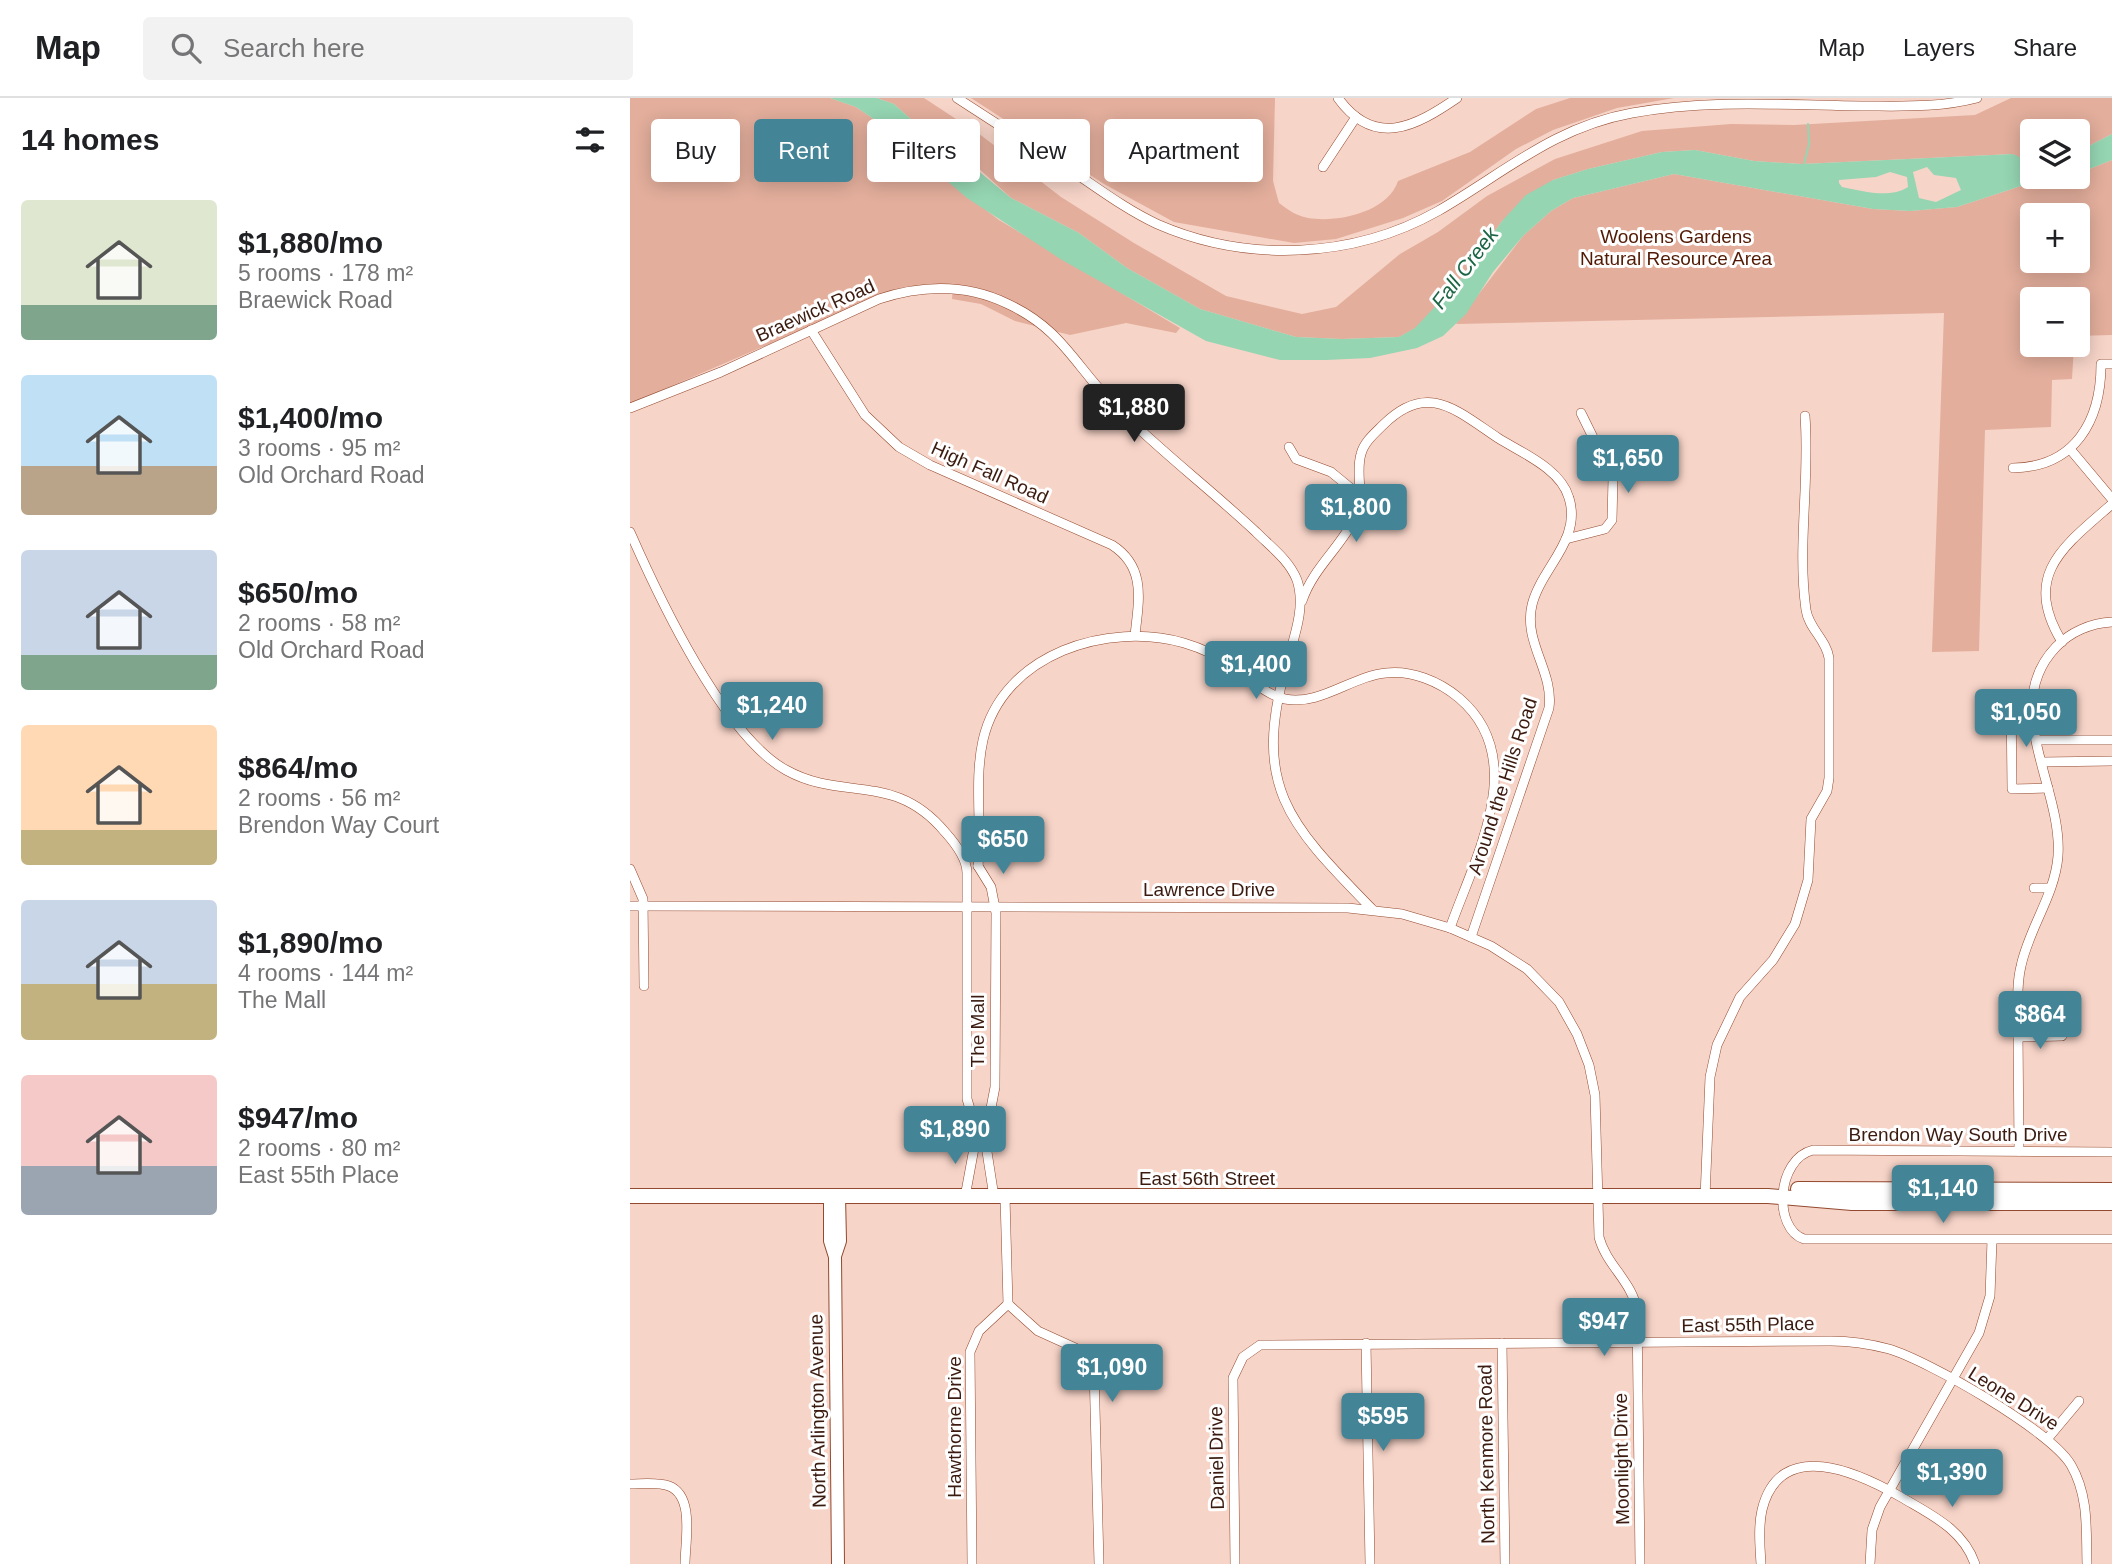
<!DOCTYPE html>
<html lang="en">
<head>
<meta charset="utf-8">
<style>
	:root { --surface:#fff; --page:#f2f2f2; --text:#202124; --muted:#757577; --line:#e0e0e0; --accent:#448497 }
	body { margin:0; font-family:Arial,sans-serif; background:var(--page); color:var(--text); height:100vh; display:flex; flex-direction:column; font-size:26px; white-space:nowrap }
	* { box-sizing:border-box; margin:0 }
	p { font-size:23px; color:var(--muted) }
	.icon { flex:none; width:38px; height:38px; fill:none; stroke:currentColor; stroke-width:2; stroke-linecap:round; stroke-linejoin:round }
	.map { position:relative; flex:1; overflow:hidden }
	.sheet { display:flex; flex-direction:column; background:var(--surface); width:630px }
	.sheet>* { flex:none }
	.hud { position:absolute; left:21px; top:21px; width:665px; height:63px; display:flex; gap:14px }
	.tools { position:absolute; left:1390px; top:21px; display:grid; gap:14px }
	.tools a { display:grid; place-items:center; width:70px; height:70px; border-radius:7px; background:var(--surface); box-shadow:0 4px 18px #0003; font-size:35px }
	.price { position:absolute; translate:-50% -60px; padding:0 16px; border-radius:7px; background:var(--accent); color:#fff; font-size:23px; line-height:46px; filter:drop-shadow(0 2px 4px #0008) }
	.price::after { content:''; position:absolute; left:50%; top:42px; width:21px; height:16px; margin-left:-10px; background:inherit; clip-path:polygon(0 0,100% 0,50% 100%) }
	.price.active { background:#222; color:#fff }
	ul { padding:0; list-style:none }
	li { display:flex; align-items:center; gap:21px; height:175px; padding:0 21px }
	li span { display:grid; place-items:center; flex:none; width:196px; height:140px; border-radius:7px; color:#555 }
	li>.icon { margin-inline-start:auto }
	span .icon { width:84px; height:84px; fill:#fffc; stroke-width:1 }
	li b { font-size:30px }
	h2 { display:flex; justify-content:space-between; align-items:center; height:84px; padding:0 21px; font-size:30px }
	.chip { padding:0 24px; border-radius:7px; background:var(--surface); box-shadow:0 4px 18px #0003; font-size:24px; line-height:63px }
	.chip.active { background:var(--accent); color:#fff }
	header { display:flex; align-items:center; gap:42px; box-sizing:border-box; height:98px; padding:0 35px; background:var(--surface); border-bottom:2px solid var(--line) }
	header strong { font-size:33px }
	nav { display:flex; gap:38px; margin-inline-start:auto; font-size:24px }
	.search { width:490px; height:63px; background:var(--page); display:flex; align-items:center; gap:18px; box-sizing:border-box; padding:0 24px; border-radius:7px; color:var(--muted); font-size:26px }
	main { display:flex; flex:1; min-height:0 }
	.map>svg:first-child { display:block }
	.green { fill:#e3ae9c; fill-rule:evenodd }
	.water { fill:#95d5b2; fill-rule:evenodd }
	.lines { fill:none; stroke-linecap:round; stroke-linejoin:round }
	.stream { stroke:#95d5b2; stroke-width:2 }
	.street-casing { stroke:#93492e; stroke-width:10 }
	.secondary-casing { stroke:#93492e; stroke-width:14 }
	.primary-casing { stroke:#93492e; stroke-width:16 }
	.street { stroke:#fff; stroke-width:9 }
	.secondary { stroke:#fff; stroke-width:12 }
	.primary { stroke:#fff; stroke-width:14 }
	.labels { text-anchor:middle; stroke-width:6; stroke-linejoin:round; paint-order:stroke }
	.park-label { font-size:19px; fill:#521a04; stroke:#fefefe }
	.street-label { font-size:19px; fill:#3b1b10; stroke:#fefefe }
	.water-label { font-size:21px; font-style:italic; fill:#1b6544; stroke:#fefefe }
</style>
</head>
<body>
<header>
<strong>Map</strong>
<div class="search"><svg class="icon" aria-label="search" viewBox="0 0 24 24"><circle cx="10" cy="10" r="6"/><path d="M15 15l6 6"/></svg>Search here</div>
<nav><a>Map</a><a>Layers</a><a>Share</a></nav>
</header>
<main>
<section class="sheet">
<h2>14 homes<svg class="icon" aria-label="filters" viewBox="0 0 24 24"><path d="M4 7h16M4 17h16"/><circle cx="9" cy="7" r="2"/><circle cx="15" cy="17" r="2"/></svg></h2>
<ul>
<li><span style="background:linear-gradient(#dfe7d0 75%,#7fa58c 0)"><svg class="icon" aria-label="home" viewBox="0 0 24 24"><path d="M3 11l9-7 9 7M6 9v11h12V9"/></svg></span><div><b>$1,880/mo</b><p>5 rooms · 178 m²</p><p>Braewick Road</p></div></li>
<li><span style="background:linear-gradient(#bfe0f5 65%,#b9a48a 0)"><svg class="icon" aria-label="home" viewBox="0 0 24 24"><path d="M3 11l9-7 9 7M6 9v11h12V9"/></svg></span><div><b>$1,400/mo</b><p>3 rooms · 95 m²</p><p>Old Orchard Road</p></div></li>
<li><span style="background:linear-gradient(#c9d6e8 75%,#7fa58c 0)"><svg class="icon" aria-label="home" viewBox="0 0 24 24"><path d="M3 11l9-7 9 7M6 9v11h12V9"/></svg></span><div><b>$650/mo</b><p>2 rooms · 58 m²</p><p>Old Orchard Road</p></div></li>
<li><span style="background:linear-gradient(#ffd9b3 75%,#c2b280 0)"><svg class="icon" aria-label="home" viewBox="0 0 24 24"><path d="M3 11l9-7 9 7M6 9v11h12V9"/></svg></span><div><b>$864/mo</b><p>2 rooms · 56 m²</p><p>Brendon Way Court</p></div></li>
<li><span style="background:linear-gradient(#c9d6e8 60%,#c2b280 0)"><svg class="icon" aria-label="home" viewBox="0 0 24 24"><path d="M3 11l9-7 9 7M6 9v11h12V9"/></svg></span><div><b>$1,890/mo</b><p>4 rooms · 144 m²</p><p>The Mall</p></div></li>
<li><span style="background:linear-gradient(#f6c9c9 65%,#9aa5b1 0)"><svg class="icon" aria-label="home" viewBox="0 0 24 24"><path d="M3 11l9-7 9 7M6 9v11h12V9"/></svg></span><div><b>$947/mo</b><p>2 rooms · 80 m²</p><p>East 55th Place</p></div></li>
</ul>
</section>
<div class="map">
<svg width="1482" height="1466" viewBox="0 0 1482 1466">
	<rect width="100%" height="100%" fill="#f7d4c8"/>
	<g class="green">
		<polygon points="0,0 200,0 226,9 251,26 280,41 297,62 313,63 324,77 317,82 369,122 550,230 546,235 496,225 440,237 385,223 351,206 322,201 323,187 296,187 265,192 0,306"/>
		<polygon points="247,0 294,0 352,38 431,99 504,145 596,198 672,216 706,209 770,156 808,134 857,98 925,61 1012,33 1101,26 1164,27 1345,17 1381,0 1482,0 1482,36 1447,54 1447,33 1402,33 1402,65 1398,66 1383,56 1172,66 1124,63 1065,52 1032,54 958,71 923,82 872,123 830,182 786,230 769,239 712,241 666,239 570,211 497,170 449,135 381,100 311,36 284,24 264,6"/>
		<path d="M341 0H645L643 83 649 105C658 112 667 118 678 120 708 125 758 114 768 83L840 54 906 11 940 0H1044L987 10 923 32 886 51 812 103 773 120 706 141 664 145 544 124 474 86Z"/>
		<path d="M1482 62V237L1447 238V201H1402V247H1444L1442 281 1422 282 1421 329 1355 332 1349 553 1302 554 1314 215 826 226 893 138 921 113 943 100 969 94 1044 76 1243 111 1280 113 1327 109 1394 87 1447 79V76ZM1402 117H1447V163H1402Z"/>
	</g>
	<g class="water">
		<path d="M200 0H247L264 6 284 24 322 43 340 66 381 100 449 135 497 170 570 211 666 239 712 241 769 239 785 230 830 182 872 123 896 97 923 82 958 71 1032 54 1065 52 1124 63 1172 66 1383 56 1402 65V79H1439L1394 87 1327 109 1280 113 1243 111 1044 76 969 94 943 100 921 113 893 138 863 174 836 216 813 238 787 250 740 260 696 262H650L576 243 432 162 337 100 316 82 323 77 313 63 306 65 297 62 280 41 251 26 226 9ZM1297 69 1304 77 1326 80 1331 92 1306 104 1289 100 1283 74ZM1260 74 1277 79 1278 89C1260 101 1232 93 1212 89L1209 85V82L1246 79Z"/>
		<polygon points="1482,36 1482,62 1447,76 1447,54"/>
	</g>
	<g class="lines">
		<polyline class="stream" points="1174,66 1179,46 1178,26"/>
		<g class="street-casing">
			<g id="street">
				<path d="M327 0C367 26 407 52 448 77 473 94 499 113 527 126 616 165 723 161 808 113 874 75 924 29 1002 15 1078 1 1156 7 1232 8 1271 8 1309 10 1347 0"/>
				<path d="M708 0C745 51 786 28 827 0"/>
				<polyline points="693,69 726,19"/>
				<path d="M181 232 235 317 269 349 300 367 482 447C516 469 509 501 505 537"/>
				<path d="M0 310 91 274 249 201C292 187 337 186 378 206 432 231 445 268 484 307 529 352 580 391 626 434 641 449 659 462 667 482 676 509 664 539 657 565 621 689 659 726 742 811"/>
				<polyline points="659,349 666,361 701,374 729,397"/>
				<polyline points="1440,351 1482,401"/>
				<path d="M1383 370C1445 369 1471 323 1471 266H1482"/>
				<path d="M0 434C29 500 94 638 156 672 213 704 264 673 315 734 324 744 337 761 337 775V1001L347 1034 335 1099"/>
				<polyline points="936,441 975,431 982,422 983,380 951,315"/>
				<path d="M672 503C683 470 711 449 726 418 735 399 725 375 731 356 734 344 745 335 753 327 797 283 826 312 868 340 892 355 931 371 939 400 952 442 911 470 902 507 893 544 924 574 919 610L841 839"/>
				<path d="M1432 544C1391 477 1434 448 1482 406"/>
				<polyline points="1402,597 1381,597 1382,691 1418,690"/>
				<polyline points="1407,642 1482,642"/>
				<polyline points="1412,664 1482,663"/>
				<path d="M348 768C352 727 344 682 353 642 373 555 479 523 554 545 571 550 588 558 602 568 618 579 636 597 655 601 690 608 722 578 756 575 781 572 809 583 829 600 901 661 845 759 820 830"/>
				<polyline points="348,768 361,789 366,815 365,989 355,1041 364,1099"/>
				<polyline points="0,771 13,801 14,888"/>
				<polyline points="1404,790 1420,790"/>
				<path d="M0 808 718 810 772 816 820 830 861 848 897 871 929 904 947 936 959 967 965 997 969 1139C976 1167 1003 1184 1007 1213L1010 1466"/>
				<polyline points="1388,939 1432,938"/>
				<path d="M1389 1053C1389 1013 1388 972 1388 932 1388 911 1386 888 1391 868 1399 830 1425 797 1428 758 1433 690 1369 608 1426 549 1440 534 1461 525 1482 524"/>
				<path d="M1482 1054 1183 1052C1146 1061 1143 1131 1174 1141H1482"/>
				<polyline points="375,1099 378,1206"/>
				<path d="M1075 1099 1080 979 1087 947 1110 899 1143 862 1165 826 1178 782 1181 721 1197 693 1199 680V560C1196 541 1179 531 1176 512 1167 448 1180 383 1175 318"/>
				<polyline points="378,1206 408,1233 452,1253 464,1270 469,1466"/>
				<polyline points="736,1245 740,1466"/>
				<polyline points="872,1245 875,1466"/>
				<polyline points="1418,1340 1449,1303"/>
				<path d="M0 1386C12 1386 28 1384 39 1388 65 1398 55 1444 55 1466"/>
				<polyline points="342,1466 340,1254 349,1233 378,1206"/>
				<path d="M605 1466 603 1280 613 1259 630 1247 1201 1243C1221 1243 1240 1246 1259 1251 1299 1263 1421 1333 1441 1367 1459 1398 1456 1432 1457 1466"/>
				<path d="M1131 1466C1130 1449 1128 1429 1132 1412 1150 1338 1229 1375 1271 1399 1301 1417 1333 1431 1345 1466"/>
				<polyline points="1240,1466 1242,1432 1250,1409 1349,1235 1360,1198 1362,1142"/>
			</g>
		</g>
		<g class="secondary-casing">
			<g id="secondary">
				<polyline points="200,1098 200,1143 205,1159 208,1466"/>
				<polyline points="205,1158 210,1143 209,1098"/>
			</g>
		</g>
		<g class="primary-casing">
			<g id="primary">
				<polyline points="1168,1091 1482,1092"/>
				<polyline points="0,1098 1138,1098 1222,1105 1482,1105"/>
			</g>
		</g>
		<use href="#street" class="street"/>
		<use href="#secondary" class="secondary"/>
		<use href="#primary" class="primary"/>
	</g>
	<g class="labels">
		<g class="park-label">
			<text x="1046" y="145">Woolens Gardens<tspan x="1046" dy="22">Natural Resource Area</tspan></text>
		</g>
		<g class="street-label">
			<text transform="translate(185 212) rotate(-24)" y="7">Braewick Road</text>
			<text transform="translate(360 374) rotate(24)" y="7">High Fall Road</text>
			<text transform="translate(872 688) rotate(-72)" y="7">Around the Hills Road</text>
			<text x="579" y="798">Lawrence Drive</text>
			<text transform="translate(347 933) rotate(-90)" y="7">The Mall</text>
			<text x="1328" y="1043">Brendon Way South Drive</text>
			<text x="577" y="1087">East 56th Street</text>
			<text transform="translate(1118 1226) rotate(-1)" y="7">East 55th Place</text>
			<text transform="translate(1384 1300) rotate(32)" y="7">Leone Drive</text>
			<text transform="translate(187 1313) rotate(-91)" y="7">North Arlington Avenue</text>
			<text transform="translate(324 1329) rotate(-90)" y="7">Hawthorne Drive</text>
			<text transform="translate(856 1356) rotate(-91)" y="7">North Kenmore Road</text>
			<text transform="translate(586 1360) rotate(-91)" y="7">Daniel Drive</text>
			<text transform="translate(991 1361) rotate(-91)" y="7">Moonlight Drive</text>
		</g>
		<g class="water-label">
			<text transform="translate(835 170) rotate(-53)" y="7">Fall Creek</text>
		</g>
	</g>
</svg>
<div class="tools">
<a><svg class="icon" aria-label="layers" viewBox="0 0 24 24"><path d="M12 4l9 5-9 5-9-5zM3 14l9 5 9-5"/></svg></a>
<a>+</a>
<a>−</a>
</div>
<b class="price active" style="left:504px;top:346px">$1,880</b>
<b class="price" style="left:998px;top:397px">$1,650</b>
<b class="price" style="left:726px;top:446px">$1,800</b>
<b class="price" style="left:626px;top:603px">$1,400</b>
<b class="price" style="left:142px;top:644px">$1,240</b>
<b class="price" style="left:1396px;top:651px">$1,050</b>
<b class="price" style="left:373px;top:778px">$650</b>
<b class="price" style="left:1410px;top:953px">$864</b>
<b class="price" style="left:325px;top:1068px">$1,890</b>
<b class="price" style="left:1313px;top:1127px">$1,140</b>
<b class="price" style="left:974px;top:1260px">$947</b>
<b class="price" style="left:482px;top:1306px">$1,090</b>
<b class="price" style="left:753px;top:1355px">$595</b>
<b class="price" style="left:1322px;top:1411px">$1,390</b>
<div class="hud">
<a class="chip">Buy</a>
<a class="chip active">Rent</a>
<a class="chip">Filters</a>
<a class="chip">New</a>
<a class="chip">Apartment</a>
</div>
</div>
</main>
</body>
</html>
